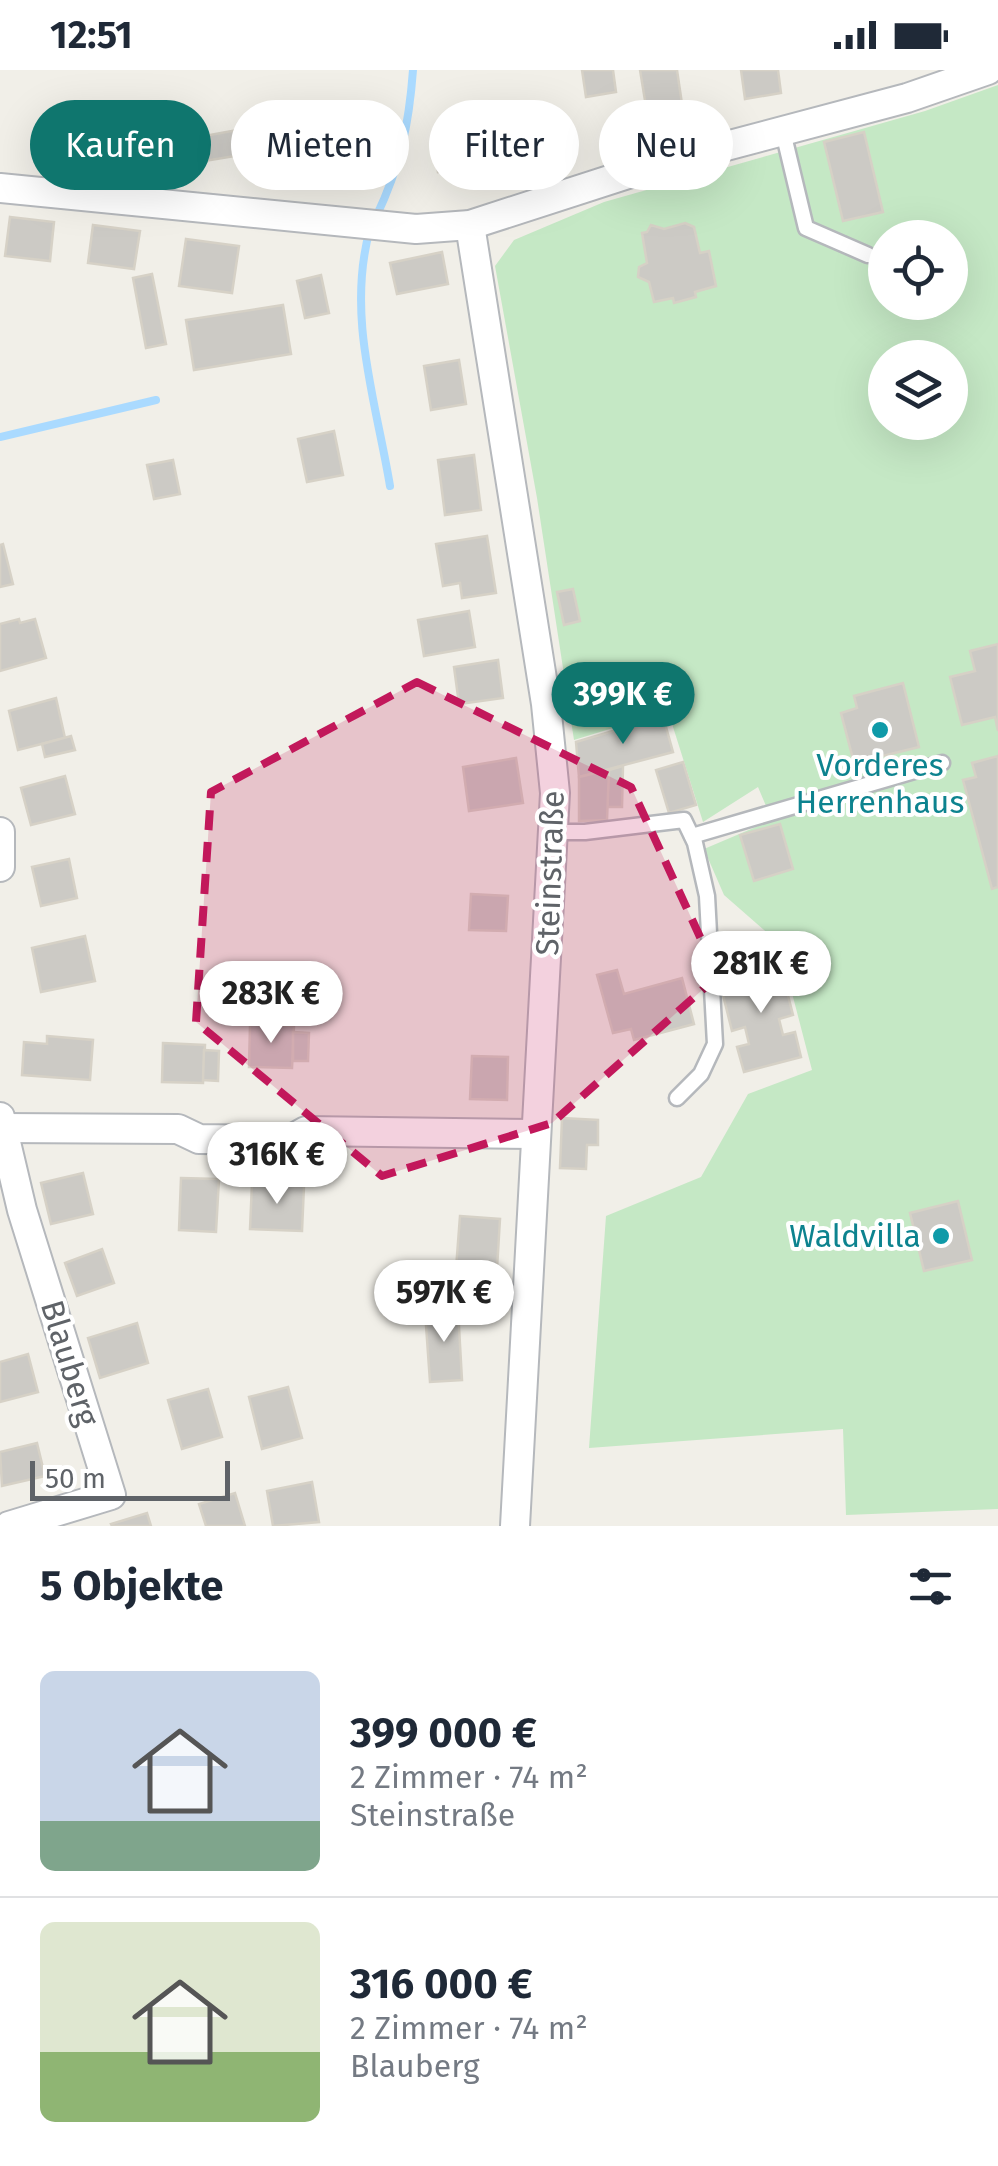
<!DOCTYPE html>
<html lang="de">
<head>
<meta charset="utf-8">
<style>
	:root { --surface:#fff; --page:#f6f6f7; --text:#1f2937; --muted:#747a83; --line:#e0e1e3; --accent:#0f766e }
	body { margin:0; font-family:"Fira Sans",sans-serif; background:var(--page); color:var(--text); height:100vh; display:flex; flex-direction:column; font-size:38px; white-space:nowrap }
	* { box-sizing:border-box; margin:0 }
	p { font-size:32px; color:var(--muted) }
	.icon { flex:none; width:55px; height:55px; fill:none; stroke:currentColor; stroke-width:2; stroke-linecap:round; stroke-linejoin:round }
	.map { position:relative; height:1456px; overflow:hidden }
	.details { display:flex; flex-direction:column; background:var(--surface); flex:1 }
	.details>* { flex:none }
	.guide { position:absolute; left:30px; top:30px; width:940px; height:90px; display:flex; gap:20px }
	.controls { position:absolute; left:868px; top:150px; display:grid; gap:20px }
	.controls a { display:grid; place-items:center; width:100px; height:100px; border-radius:50%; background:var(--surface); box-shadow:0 10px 40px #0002; font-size:50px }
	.scale { position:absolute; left:30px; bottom:25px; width:200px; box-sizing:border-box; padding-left:10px; border:5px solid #5f6368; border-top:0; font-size:28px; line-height:35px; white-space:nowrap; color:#5f6368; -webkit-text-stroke:8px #fff; paint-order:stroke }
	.price { position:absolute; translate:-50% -85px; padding:0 22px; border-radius:35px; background:#fff; color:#222; font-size:32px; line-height:65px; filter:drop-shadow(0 2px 5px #0008) }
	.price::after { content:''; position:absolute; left:50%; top:60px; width:30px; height:22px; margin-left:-15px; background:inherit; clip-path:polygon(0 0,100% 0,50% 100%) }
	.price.current { background:var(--accent); color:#fff }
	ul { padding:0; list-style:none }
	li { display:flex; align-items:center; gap:30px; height:250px; padding:0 40px }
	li+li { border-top:2px solid var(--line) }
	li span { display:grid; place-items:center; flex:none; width:280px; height:200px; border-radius:15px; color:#555 }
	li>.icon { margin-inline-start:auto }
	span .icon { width:120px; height:120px; fill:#fffc; stroke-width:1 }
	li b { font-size:42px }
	h2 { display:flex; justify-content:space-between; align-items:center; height:120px; padding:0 40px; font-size:42px }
	.chip { padding:0 35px; border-radius:45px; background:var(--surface); box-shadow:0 10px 40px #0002; font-size:35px; line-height:90px }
	.chip.current { background:var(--accent); color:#fff }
	.status { display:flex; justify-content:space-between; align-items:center; height:70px; padding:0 50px; background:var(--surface); direction:ltr }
	.status svg { height:28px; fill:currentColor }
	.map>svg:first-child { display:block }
	.green { fill:#c5e8c5; fill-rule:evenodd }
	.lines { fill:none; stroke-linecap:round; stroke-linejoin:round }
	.stream { stroke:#aadaff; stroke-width:8 }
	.building { fill:#cccac5; stroke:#d6d1c6; stroke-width:2.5 }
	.lane-casing { stroke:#b5b8bc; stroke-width:19 }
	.street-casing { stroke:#b5b8bc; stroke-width:32 }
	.lane { stroke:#fff; stroke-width:14 }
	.street { stroke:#fff; stroke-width:28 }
	.marked { fill:#c2185b; fill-opacity:0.2; stroke:#c2185b; stroke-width:8; stroke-dasharray:20 12; stroke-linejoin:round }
	.culture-dot { fill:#0f9aa8; stroke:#fff; stroke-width:4 }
	.labels { text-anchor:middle; stroke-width:8; stroke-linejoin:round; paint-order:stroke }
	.culture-label { font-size:32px; fill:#0d838f; stroke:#fff }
	.street-label { font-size:32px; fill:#5f6368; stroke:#fff }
</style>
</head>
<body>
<div class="status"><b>12:51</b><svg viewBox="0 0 49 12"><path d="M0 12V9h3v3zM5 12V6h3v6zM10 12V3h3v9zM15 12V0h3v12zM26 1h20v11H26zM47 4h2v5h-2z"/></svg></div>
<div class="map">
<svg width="998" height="1456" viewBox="0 0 998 1456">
	<rect width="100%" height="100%" fill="#f1efe8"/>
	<path class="green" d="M998 15V1439L846 1445 843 1359 589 1378 606 1146 701 1107 748 1024 812 1000 779 873 724 825 704 779 772 750 758 717 703 752 668 641 574 670 537 428 495 196 514 170 604 132 925 41ZM885 168H950V232H885ZM885 288H950V352H885Z"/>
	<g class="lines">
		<g class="stream">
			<path d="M376 147C400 97 409 55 413 0"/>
			<path d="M370 159C346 245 376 331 390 416"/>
			<polyline points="0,367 156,330"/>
		</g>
	</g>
	<g class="building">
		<polygon points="582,0 613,0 616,22 586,27"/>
		<polygon points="640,0 677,0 686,61 651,67"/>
		<polygon points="741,0 778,0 781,23 745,29"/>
		<polygon points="381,53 389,92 335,103 327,65"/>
		<polygon points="243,59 247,84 192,93 188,69"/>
		<polygon points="864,62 883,142 843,151 824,72"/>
		<polygon points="474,63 479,95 438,102 433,70"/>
		<polygon points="552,66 558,97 517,105 512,74"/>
		<polygon points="10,147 54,152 50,191 5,186"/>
		<polygon points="685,153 694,157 700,183 709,181 716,216 695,222 696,227 674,233 673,228 654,232 649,212 638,207 639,197 647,193 642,163 647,162 651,155 664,159"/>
		<polygon points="93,155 140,161 134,199 88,193"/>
		<polygon points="186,169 239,176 232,223 179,216"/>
		<polygon points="442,182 448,214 397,224 390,193"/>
		<polygon points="152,204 166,274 146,278 133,208"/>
		<polygon points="321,205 329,243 305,248 297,211"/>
		<polygon points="283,235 291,284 194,300 186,250"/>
		<polygon points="459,290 466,334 431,340 424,296"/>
		<polygon points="334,361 343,405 307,412 298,369"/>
		<polygon points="474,385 481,440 445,445 438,390"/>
		<polygon points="173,390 180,424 154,429 147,395"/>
		<polygon points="487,466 496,523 462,528 460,513 443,516 436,474"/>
		<polygon points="3,474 13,514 0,517 0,475"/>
		<polygon points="573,519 580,551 564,555 557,522"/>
		<polygon points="469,541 475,577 424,586 418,550"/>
		<polygon points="19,549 20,553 35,549 46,588 0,601 0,554"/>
		<polygon points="998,574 998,661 995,647 962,655 950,607 975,601 970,581"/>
		<polygon points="498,590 503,628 459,634 454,597"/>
		<polygon points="903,613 919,677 854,693 841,643 857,638 854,626"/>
		<polygon points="56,628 65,668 18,680 9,641"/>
		<polygon points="663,646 673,682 579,707 576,672"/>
		<polygon points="71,666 75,680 45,687 42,674"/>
		<polygon points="998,686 998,817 992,819 963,710 976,707 972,693"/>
		<polygon points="516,688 523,733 469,741 463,697"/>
		<polygon points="683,692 696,735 669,743 656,700"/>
		<polygon points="623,696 622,737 607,737 609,700"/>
		<polygon points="609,700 607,750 579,751 579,707"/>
		<polygon points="65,706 75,744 31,755 21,718"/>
		<polygon points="780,754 793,799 754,811 740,765"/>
		<polygon points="69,789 77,828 41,836 32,797"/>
		<polygon points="471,824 508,826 506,861 469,860"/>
		<polygon points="85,866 95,911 41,922 32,878"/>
		<polygon points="780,894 793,945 779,949 783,965 795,962 801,987 744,1002 737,977 749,974 745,957 732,961 719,909"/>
		<polygon points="617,900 624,924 682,908 694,954 634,970 631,959 613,963 597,905"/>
		<polygon points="250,955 294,956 292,998 249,997"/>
		<polygon points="293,962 309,963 308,991 293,991"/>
		<polygon points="47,966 93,970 90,1010 22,1005 24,972 47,974"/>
		<polygon points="163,973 205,975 203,1013 162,1012"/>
		<polygon points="204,980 219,981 218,1011 203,1010"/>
		<polygon points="472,986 508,987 507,1030 470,1029"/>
		<polygon points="562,1048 598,1050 598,1075 587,1075 586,1099 560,1098"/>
		<polygon points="83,1103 93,1144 51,1154 41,1113"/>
		<polygon points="181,1108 219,1109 216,1162 179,1160"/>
		<polygon points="252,1113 304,1116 302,1161 250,1159"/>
		<polygon points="958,1131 972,1190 924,1201 910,1143"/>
		<polygon points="460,1146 500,1149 496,1215 455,1212"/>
		<polygon points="102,1179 114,1213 77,1226 65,1193"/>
		<polygon points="458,1239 462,1310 430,1312 425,1241"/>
		<polygon points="137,1253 148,1293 100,1308 88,1268"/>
		<polygon points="28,1284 38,1322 0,1332 0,1292"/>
		<polygon points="288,1317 302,1368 262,1379 249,1327"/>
		<polygon points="208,1319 222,1367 182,1379 168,1330"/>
		<polygon points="37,1373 45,1406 2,1416 0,1382"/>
		<polygon points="312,1412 319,1452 273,1456 267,1421"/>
		<polygon points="235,1423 245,1456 206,1456 199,1434"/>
		<polygon points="147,1443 151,1456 112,1456 111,1454"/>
	</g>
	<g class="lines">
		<g class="lane-casing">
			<g id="lane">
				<polyline points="783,62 806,158 868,185"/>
				<polyline points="552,762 585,762 684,750 695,773 707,826 715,974 701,1004 677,1028"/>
				<polyline points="692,766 942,693"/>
			</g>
		</g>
		<g class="street-casing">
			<g id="street">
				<polyline points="0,118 416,159 470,155 662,93 907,28 988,0"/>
				<polyline points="470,155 546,634 555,723 515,1456"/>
				<polyline points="0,762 0,797"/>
				<polyline points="0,1047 22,1140 111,1425 9,1456"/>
				<polyline points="2,1058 178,1059 199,1069 290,1070 306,1061 535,1064"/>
			</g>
		</g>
		<use href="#lane" class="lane"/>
		<use href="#street" class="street"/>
	</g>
	<path class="marked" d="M417 612 631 717 718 906 552 1053 382 1106 196 952 211 722Z"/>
	<g class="culture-dot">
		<circle cx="880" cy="660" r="10"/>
		<circle cx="941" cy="1166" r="10"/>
	</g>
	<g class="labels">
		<g class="culture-label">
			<text x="880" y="706">Vorderes<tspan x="880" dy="37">Herrenhaus</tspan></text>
			<text x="921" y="1177" text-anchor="end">Waldvilla</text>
		</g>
		<g class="street-label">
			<text transform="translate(550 803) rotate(-88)" y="11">Steinstraße</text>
			<text transform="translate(70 1293) rotate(73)" y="11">Blauberg</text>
		</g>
	</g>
</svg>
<div class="controls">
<a><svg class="icon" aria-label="locate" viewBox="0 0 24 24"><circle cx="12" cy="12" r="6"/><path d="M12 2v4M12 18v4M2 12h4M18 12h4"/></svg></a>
<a><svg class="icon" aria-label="layers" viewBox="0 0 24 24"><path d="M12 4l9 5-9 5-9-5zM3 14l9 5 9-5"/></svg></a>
</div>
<div class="scale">50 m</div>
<b class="price current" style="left:623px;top:677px">399K €</b>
<b class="price" style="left:761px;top:946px">281K €</b>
<b class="price" style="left:271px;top:976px">283K €</b>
<b class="price" style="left:277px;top:1137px">316K €</b>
<b class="price" style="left:444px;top:1275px">597K €</b>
<div class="guide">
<a class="chip current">Kaufen</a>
<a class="chip">Mieten</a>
<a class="chip">Filter</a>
<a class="chip">Neu</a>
</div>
</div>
<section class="details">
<h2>5 Objekte<svg class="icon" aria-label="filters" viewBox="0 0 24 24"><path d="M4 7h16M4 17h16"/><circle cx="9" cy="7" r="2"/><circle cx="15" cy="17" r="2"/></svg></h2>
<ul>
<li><span style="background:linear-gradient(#c9d6e8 75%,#7fa58c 0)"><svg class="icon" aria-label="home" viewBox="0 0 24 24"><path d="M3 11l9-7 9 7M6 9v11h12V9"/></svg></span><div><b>399 000 €</b><p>2 Zimmer · 74 m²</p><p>Steinstraße</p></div></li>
<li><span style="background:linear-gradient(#dfe7d0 65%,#8fb573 0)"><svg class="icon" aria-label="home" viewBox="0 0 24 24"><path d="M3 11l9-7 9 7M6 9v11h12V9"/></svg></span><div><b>316 000 €</b><p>2 Zimmer · 74 m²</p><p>Blauberg</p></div></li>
</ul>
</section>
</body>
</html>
